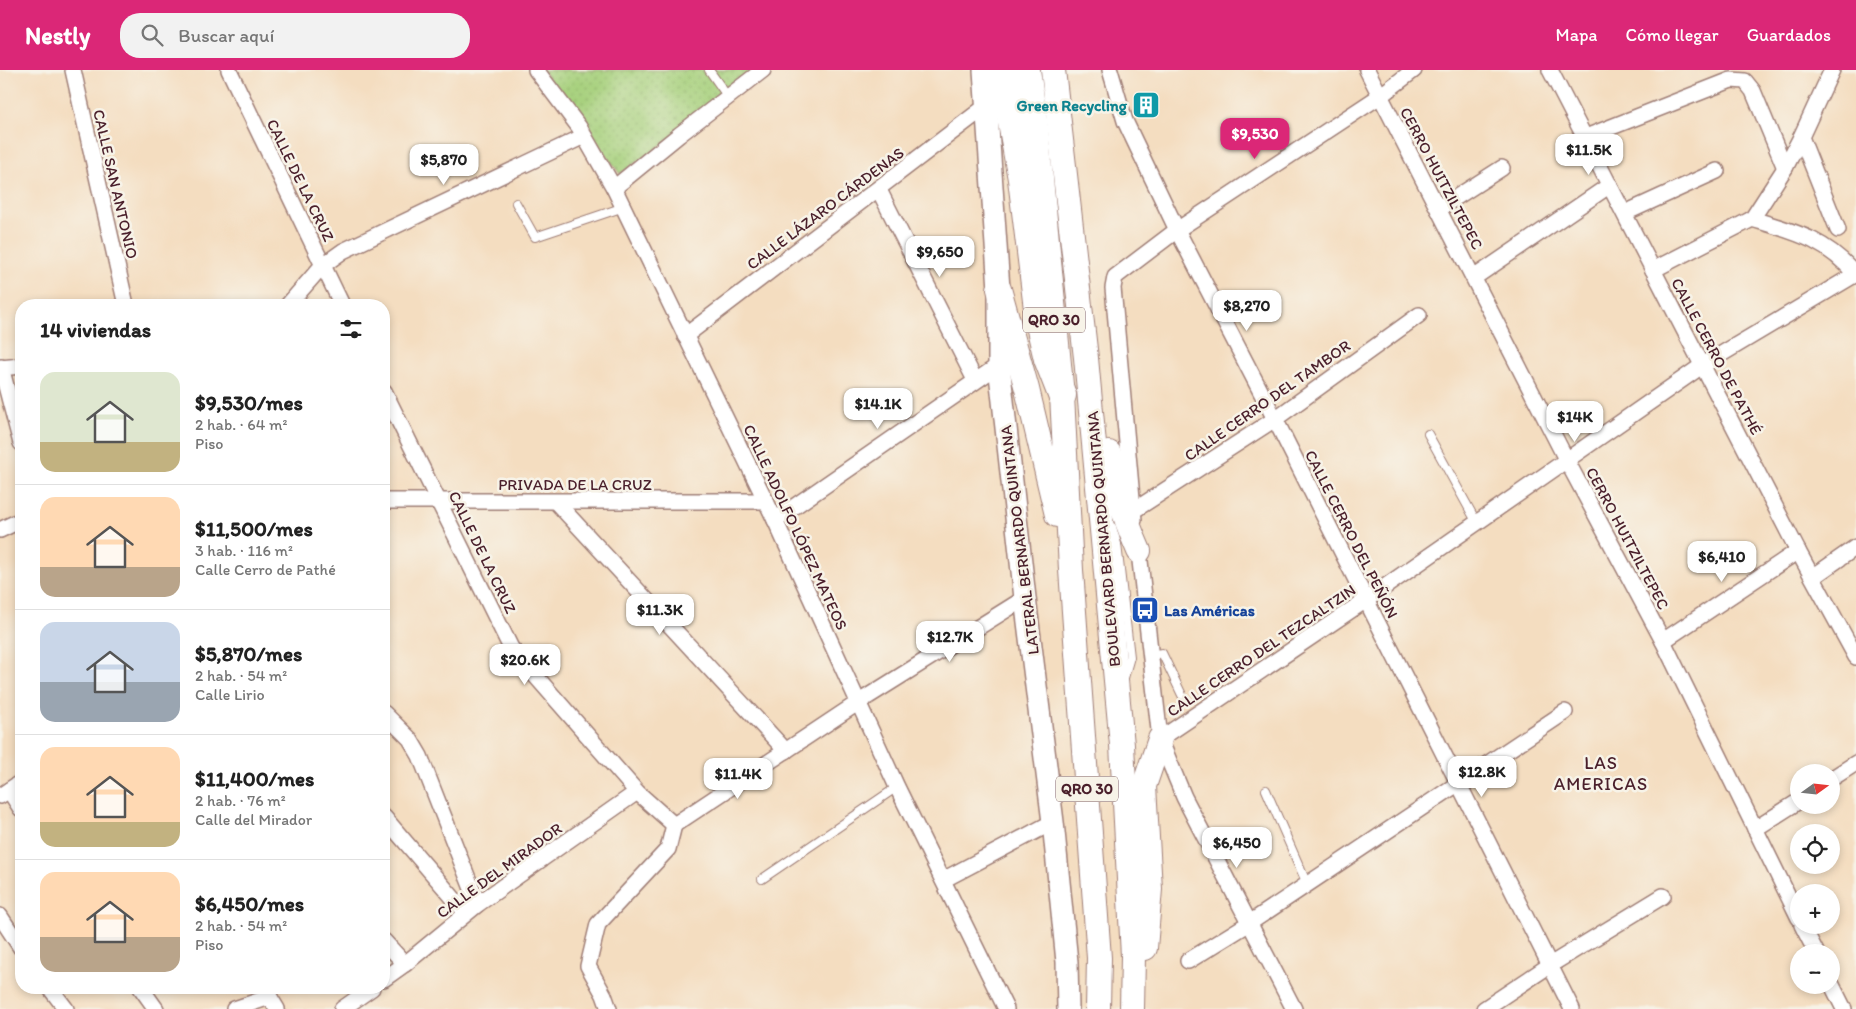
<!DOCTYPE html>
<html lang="es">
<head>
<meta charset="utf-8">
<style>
	:root { --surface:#fff; --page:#f2f2f2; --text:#222; --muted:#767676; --line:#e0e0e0; --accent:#db2777 }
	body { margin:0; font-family:Itim,sans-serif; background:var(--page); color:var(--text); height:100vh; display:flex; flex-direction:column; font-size:19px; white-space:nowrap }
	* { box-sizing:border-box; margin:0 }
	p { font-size:16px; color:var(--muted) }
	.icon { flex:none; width:28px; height:28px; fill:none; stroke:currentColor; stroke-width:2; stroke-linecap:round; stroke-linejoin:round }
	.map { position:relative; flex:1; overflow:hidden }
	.drawer { position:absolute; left:15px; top:229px; width:375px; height:695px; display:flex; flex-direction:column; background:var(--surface); border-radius:20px; box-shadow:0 2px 8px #0003 }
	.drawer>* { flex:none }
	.needle { width:32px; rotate:75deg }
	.buttons { position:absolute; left:1790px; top:694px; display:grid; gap:10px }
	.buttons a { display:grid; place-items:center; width:50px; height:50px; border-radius:50%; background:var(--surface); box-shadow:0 2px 8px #0003; font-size:25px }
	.price { position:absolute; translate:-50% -42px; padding:0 11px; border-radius:10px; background:#fff; color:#222; font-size:16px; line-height:32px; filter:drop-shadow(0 1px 2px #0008) }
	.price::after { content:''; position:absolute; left:50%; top:30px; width:15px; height:11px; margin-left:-8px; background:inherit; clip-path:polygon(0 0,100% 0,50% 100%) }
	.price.selected { background:var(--accent); color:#fff }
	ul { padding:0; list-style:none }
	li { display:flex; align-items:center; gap:15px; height:125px; padding:0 25px }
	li+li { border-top:1px solid var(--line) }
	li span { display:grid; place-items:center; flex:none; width:140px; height:100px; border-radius:15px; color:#555 }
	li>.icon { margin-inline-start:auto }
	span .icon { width:60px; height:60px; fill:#fffc; stroke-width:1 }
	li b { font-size:21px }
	h2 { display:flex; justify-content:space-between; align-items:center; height:60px; padding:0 25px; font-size:21px }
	header { display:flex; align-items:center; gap:30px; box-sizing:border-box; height:70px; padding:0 25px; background:var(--accent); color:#fff }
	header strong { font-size:24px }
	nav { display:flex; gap:28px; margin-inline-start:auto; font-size:18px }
	.search { width:350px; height:45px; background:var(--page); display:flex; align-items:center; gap:12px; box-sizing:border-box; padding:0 18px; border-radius:20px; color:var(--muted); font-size:19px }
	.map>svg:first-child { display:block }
	.park { fill:url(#park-dots); stroke:#787854 }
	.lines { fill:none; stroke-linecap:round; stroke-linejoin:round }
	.lane-casing { stroke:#9f7e76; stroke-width:10 }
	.street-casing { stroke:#9f7e76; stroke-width:18 }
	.secondary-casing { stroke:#9f7e76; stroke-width:24 }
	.primary-casing { stroke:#9f7e76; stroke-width:26 }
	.highway-casing { stroke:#9f7e76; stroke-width:30 }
	.lane { stroke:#fff; stroke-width:8 }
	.street { stroke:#fff; stroke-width:15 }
	.secondary { stroke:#fff; stroke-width:21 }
	.primary { stroke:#fff; stroke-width:24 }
	.highway { stroke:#fff; stroke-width:28 }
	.labels { text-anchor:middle; stroke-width:5; stroke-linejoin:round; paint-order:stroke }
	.shield { fill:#f7f3e8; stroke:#7e5f64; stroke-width:1 }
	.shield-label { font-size:15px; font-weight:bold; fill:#4a1f2b }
	.culture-label { font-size:16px; font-weight:bold; fill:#0d838f; stroke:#f7f3e8; text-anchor:end }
	.street-label { font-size:16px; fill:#4a1f2b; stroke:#f7f3e8 }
	.transit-label { font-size:16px; font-weight:bold; fill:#164399; stroke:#f7f3e8; text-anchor:start }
	.neighbourhood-label { font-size:18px; letter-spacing:1px; fill:#4a1f2b; stroke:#f7f3e8 }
</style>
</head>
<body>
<header>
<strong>Nestly</strong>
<div class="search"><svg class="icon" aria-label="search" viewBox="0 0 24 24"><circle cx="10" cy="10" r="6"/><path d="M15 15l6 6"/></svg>Buscar aquí</div>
<nav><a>Mapa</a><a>Cómo llegar</a><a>Guardados</a></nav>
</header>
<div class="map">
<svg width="1856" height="939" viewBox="0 0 1856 939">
	<defs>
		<pattern id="park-dots" width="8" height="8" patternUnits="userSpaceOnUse" patternTransform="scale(1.25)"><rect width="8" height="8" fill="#a6d07c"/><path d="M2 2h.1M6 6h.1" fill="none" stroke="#90b26b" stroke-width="1.8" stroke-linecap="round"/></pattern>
	</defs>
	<rect width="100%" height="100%" fill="#f7f3e8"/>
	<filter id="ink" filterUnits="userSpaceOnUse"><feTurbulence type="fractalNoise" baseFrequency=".02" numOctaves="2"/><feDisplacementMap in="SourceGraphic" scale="10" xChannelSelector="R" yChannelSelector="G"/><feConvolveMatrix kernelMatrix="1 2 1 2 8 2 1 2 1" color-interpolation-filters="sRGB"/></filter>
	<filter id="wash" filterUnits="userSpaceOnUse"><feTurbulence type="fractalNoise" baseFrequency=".0096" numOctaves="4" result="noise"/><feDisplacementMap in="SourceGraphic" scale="20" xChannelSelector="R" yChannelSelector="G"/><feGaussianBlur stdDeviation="1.12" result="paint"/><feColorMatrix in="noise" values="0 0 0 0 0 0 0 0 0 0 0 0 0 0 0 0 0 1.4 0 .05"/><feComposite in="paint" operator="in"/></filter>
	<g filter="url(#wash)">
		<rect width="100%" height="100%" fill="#f4ddc0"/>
		<polygon class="park" points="542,0 767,0 620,104"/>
	</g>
	<g filter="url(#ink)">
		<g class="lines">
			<g class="lane-casing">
				<g id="lane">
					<polyline points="709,0 728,27"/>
					<polyline points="516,133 535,167 624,137"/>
					<polyline points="1428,364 1477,453"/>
					<polyline points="1112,457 1117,474 1130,587 1124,608"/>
					<polyline points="1150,585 1162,583 1182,625"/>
					<polyline points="1266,720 1307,814"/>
					<polyline points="762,809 897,717"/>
				</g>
			</g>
			<g class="street-casing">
				<g id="street">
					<polyline points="73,0 126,235"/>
					<polyline points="229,0 342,235"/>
					<polyline points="536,0 579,57 614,118 775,450 897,717 1006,939"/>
					<polyline points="1110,0 1125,51 1177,160 1275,349 1572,939"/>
					<polyline points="1367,0 1567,391 1663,571 1799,848"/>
					<polyline points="1550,0 1798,481 1856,587"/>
					<polyline points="1586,67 1731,10 1745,11 1753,21 1785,98"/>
					<polyline points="1801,67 1838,160"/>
					<polyline points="614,118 679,65 763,0"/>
					<polyline points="879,120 975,310"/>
					<polyline points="1438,139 1502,98"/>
					<polyline points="1625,143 1717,101"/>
					<polyline points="1752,149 1785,98 1801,67 1832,0"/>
					<path d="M1752 149C1795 162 1826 169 1856 205"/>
					<polyline points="1653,200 1752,149"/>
					<polyline points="1475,207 1610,115"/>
					<polyline points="288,235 322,196 343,181 584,66"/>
					<polyline points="685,266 985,37"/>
					<polyline points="1,297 21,373"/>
					<polyline points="0,298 21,296"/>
					<polyline points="384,321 511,578 637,722 674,755"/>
					<polyline points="384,431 766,431"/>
					<polyline points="556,432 786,681"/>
					<polyline points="1133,441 1275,349 1419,245"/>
					<polyline points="775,450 999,295"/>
					<polyline points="1134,450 1113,218 1115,207 1177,160 1380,26 1414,0"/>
					<polyline points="0,460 21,450"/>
					<polyline points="1138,473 1160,669 1184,727 1294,939"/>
					<polyline points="1813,507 1856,477"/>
					<polyline points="1663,571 1798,481"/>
					<polyline points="384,643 410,669 420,686 478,834"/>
					<polyline points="1160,669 1366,530 1703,295 1856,204"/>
					<polyline points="1831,709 1856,693"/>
					<polyline points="9,720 21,739"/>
					<polyline points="0,726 21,712"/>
					<polyline points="384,747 466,843"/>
					<polyline points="674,755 859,632 1025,528"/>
					<polyline points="1755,759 1799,731"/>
					<polyline points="943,810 1053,752"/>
					<polyline points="0,846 21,878"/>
					<polyline points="1802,855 1816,882"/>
					<polyline points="384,871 405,894"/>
					<polyline points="1188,891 1248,854 1565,642"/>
					<polyline points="384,909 405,894 478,834 637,722"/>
					<polyline points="1831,913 1844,939"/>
					<polyline points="50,918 66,939"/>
					<polyline points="141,918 156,939"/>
					<polyline points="264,918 277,939"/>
					<polyline points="234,939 270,927"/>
					<polyline points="342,939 372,918"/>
					<polyline points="609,939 604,925 588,896 598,854 668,779 674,755"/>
					<polyline points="1484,939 1550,895 1663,826"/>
				</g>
			</g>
			<g class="secondary-casing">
				<polyline id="secondary" points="984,0 999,219 999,295 1025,528 1053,752 1067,892 1068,939"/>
			</g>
			<g class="primary-casing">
				<g id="primary">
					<polyline points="1028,0 1036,57 1062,325 1071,500 1099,888 1098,939"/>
					<polyline points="1053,0 1086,288 1122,675 1133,886 1132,939"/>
					<polyline points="999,219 1027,319 1057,445"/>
					<path d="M1109 383C1114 418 1125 449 1139 481"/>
					<polyline points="1145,878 1150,819 1144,716 1160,669"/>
				</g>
			</g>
			<g class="highway-casing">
				<polyline id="highway" points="1004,0 1007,24 1022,109 1040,255 1048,289 1062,325"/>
			</g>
			<use href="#lane" class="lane"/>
			<use href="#street" class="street"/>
			<use href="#secondary" class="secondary"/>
			<use href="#primary" class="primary"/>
			<use href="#highway" class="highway"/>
		</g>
	</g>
	<defs>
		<g id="building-square" transform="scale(1.4375)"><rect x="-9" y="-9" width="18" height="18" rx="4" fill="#0f9aa8" stroke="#f7f3e8"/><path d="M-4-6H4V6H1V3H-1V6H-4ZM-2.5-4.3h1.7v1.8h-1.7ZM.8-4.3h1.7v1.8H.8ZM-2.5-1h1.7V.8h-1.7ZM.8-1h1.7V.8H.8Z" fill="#fff"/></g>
		<g id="bus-square" transform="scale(1.4375)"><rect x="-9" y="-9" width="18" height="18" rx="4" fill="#1a4fb4" stroke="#f7f3e8"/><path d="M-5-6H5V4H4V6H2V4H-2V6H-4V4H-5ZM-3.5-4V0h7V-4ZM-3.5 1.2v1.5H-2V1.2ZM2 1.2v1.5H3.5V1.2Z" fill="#fff"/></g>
	</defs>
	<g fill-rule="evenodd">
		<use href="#building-square" x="1146" y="35"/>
		<use href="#bus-square" x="1145" y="540"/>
	</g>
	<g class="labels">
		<g class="shield">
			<rect x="1023" y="237.5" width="62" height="25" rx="4"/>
			<rect x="1056" y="706.5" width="62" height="25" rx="4"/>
		</g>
		<g class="shield-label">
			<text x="1054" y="255">QRO 30</text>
			<text x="1087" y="724">QRO 30</text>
		</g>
		<g class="culture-label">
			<text x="1127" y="41">Green Recycling</text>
		</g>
		<g class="street-label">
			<text transform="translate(1442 108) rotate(62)" y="6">CERRO HUITZILTEPEC</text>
			<text transform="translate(301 110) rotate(64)" y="6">CALLE DE LA CRUZ</text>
			<text transform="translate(116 114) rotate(77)" y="6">CALLE SAN ANTONIO</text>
			<text transform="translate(825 138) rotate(-37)" y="6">CALLE LÁZARO CÁRDENAS</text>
			<text transform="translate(1717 286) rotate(62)" y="6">CALLE CERRO DE PATHÉ</text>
			<text transform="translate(1267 330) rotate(-35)" y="6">CALLE CERRO DEL TAMBOR</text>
			<text x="575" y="420">PRIVADA DE LA CRUZ</text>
			<text transform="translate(796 457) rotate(65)" y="6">CALLE ADOLFO LÓPEZ MATEOS</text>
			<text transform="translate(1352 464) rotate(63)" y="6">CALLE CERRO DEL PEÑÓN</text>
			<text transform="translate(1628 468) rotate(62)" y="6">CERRO HUITZILTEPEC</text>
			<text transform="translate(1103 469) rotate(-95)" y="6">BOULEVARD BERNARDO QUINTANA</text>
			<text transform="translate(1019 470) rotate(-97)" y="6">LATERAL BERNARDO QUINTANA</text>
			<text transform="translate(483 482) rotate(64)" y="6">CALLE DE LA CRUZ</text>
			<text transform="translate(1261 580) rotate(-34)" y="6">CALLE CERRO DEL TEZCALTZIN</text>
			<text transform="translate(499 800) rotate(-36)" y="6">CALLE DEL MIRADOR</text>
		</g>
		<g class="transit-label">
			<text x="1164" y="546">Las Américas</text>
		</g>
		<g class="neighbourhood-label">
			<text x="1601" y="699">LAS<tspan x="1601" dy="21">AMERICAS</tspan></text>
		</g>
	</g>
</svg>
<div class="buttons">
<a><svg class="needle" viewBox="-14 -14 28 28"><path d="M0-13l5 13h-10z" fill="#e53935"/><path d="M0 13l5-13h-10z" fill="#767676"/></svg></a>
<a><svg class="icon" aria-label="locate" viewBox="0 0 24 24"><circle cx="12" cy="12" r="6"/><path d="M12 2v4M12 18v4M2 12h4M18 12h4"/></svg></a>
<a>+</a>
<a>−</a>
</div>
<b class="price selected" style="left:1255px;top:90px">$9,530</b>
<b class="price" style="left:1589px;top:106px">$11.5K</b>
<b class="price" style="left:444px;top:116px">$5,870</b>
<b class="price" style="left:940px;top:208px">$9,650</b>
<b class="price" style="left:1247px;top:262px">$8,270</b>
<b class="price" style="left:878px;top:360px">$14.1K</b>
<b class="price" style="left:1575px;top:373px">$14K</b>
<b class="price" style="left:1722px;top:513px">$6,410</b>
<b class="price" style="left:660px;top:566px">$11.3K</b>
<b class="price" style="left:950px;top:593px">$12.7K</b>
<b class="price" style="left:525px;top:616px">$20.6K</b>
<b class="price" style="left:1482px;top:728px">$12.8K</b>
<b class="price" style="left:738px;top:730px">$11.4K</b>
<b class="price" style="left:1237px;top:799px">$6,450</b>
<section class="drawer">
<h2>14 viviendas<svg class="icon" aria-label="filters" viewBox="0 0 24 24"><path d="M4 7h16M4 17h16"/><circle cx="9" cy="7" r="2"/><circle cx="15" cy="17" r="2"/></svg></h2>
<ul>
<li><span style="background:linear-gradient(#dfe7d0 70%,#c2b280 0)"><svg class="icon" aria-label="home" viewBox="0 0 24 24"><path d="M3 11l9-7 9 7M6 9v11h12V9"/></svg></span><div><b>$9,530/mes</b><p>2 hab. · 64 m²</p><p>Piso</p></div></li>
<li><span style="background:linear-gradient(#ffd9b3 70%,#b9a48a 0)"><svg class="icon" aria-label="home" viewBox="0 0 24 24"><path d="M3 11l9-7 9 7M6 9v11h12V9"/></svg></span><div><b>$11,500/mes</b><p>3 hab. · 116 m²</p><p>Calle Cerro de Pathé</p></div></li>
<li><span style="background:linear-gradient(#c9d6e8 60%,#9aa5b1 0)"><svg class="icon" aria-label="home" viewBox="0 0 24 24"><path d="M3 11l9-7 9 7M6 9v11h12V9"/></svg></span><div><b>$5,870/mes</b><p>2 hab. · 54 m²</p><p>Calle Lirio</p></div></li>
<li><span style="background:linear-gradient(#ffd9b3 75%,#c2b280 0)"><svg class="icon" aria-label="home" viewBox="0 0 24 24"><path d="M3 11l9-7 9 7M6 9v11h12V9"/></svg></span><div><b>$11,400/mes</b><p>2 hab. · 76 m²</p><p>Calle del Mirador</p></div></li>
<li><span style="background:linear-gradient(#ffd9b3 65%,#b9a48a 0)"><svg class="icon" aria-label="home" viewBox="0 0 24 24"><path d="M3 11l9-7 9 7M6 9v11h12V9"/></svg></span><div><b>$6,450/mes</b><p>2 hab. · 54 m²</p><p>Piso</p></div></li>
</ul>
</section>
</div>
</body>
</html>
